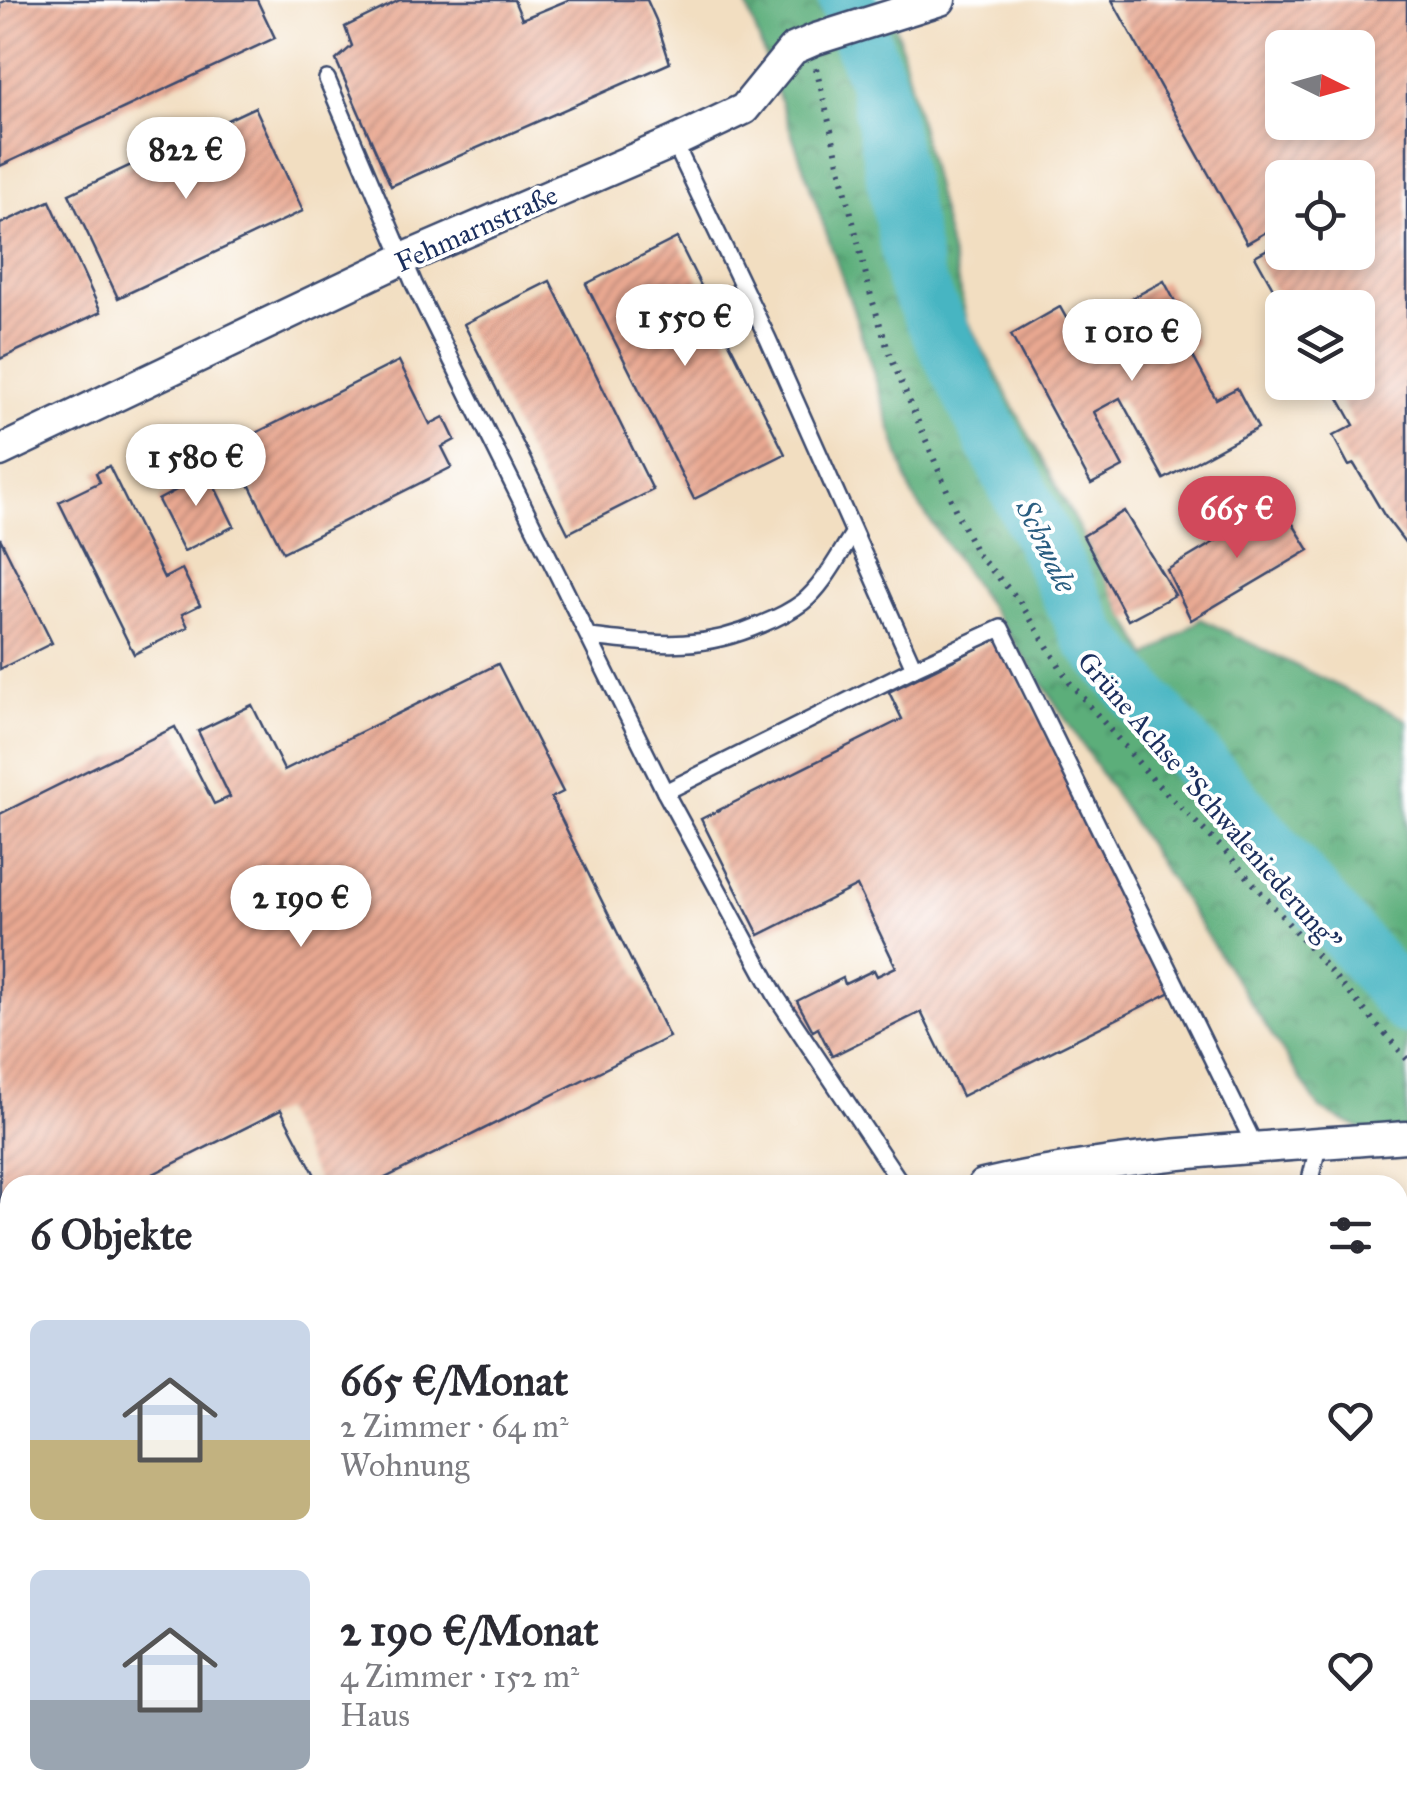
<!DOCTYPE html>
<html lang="de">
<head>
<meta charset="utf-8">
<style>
	:root { --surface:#fff; --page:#f2f2f3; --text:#2b2b33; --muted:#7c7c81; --accent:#d1495b }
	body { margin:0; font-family:"IM FELL Great Primer",serif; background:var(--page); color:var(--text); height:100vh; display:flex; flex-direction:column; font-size:38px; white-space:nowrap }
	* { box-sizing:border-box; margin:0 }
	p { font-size:32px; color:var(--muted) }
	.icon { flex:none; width:55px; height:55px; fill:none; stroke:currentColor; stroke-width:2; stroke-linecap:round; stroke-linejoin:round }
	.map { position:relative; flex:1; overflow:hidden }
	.details { position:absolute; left:0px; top:1175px; width:1408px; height:642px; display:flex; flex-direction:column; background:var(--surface); border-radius:30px 30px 0 0; box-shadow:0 5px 15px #0003 }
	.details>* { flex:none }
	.needle { width:65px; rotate:95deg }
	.controls { position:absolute; left:1265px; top:30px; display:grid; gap:20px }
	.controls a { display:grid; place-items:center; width:110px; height:110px; border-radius:15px; background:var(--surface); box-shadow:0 5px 15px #0003; font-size:50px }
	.price { position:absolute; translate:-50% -85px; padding:0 22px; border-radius:35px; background:#fff; color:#222; font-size:32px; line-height:65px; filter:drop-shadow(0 2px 5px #0008) }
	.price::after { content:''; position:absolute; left:50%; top:60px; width:30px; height:22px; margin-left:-15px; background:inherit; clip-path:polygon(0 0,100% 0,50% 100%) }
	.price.selected { background:var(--accent); color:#fff }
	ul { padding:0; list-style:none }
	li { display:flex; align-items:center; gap:30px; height:250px; padding:0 30px }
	li span { display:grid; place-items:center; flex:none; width:280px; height:200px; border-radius:15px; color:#555 }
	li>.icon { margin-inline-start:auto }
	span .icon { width:120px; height:120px; fill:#fffc; stroke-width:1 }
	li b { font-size:42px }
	h2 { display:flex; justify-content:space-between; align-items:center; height:120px; padding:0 30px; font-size:42px }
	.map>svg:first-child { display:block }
	.forest { fill:url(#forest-crowns); stroke:#3c6e6c; stroke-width:2.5 }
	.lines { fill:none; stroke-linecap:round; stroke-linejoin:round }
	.river { stroke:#47b5c2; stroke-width:58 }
	.building { fill:url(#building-hatch); fill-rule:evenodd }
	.lane-casing { stroke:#3b496d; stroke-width:20 }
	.street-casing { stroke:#3b496d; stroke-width:35 }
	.secondary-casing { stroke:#3b496d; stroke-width:48 }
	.path { stroke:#3b496d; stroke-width:6; stroke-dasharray:2.5 8; stroke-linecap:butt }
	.lane { stroke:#fff; stroke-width:15 }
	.street { stroke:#fff; stroke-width:30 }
	.secondary { stroke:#fee4c6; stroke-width:42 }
	.labels { text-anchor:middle; stroke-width:8; stroke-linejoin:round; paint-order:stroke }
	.street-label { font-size:28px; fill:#1b2f5e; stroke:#fff }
	.water-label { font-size:30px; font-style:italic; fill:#2a5e81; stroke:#fff }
</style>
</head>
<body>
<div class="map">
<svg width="1407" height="1816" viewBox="0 0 1407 1816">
	<defs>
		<pattern id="forest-crowns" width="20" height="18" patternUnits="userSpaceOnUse" patternTransform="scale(2.5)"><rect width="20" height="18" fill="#5cae7a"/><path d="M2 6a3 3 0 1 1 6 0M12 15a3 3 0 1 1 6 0" fill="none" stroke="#4b8e67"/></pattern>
		<pattern id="building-hatch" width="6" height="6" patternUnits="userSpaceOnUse" patternTransform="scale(2.5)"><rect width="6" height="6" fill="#e9a891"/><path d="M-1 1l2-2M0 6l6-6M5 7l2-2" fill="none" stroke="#bc897a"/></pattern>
	</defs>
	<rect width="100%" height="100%" fill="#fff"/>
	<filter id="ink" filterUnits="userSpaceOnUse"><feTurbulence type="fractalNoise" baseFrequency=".01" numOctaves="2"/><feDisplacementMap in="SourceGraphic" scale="20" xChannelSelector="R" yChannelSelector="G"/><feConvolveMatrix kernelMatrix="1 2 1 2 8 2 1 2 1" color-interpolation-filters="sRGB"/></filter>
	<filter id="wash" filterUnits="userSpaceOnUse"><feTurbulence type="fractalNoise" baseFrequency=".0048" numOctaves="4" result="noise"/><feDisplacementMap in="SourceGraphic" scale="40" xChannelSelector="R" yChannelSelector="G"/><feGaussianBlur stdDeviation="2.25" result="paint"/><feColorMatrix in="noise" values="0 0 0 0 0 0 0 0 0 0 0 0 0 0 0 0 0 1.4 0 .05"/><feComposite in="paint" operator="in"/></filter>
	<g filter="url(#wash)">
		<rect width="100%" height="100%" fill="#f2dec1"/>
		<polygon class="forest" points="745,0 884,0 898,34 967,320 1148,657 1201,619 1407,720 1407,1152 1320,1109 1038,677 912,495 854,312"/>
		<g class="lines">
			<polyline class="river" points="847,0 877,81 915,280 1092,639 1407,1005"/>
		</g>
		<g id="blocks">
			<g class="building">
				<polygon points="7,0 257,0 275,38 0,166 0,3"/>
				<polygon points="400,0 514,0 522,19 568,0 647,0 656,20 670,63 391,186 336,60 352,46 345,27"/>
				<path d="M1112 0H1407V545L1384 515 1354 464 1349 466 1333 436 1354 425 1330 382H1358V308H1284L1255 256 1282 241V252H1358V178H1282V223L1247 243ZM1282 48H1358V122H1282Z"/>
				<polygon points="255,107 303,211 118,298 69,194"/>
				<polygon points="50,201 101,312 0,359 0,224"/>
				<polygon points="677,238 785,454 694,499 586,284"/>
				<polygon points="550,281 653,490 568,533 464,324"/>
				<polygon points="1164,281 1198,344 1189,349 1216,399 1237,388 1258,428 1164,479 1120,398 1094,412 1123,467 1091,484 1011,335 1060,307 1073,330"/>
				<polygon points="399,361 430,424 444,417 455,440 442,447 452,467 283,552 230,446"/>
				<polygon points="203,463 234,526 184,551 158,500 180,488 174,478"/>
				<polygon points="109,466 164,578 182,569 200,605 182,614 188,627 134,654 59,502 100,482 96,473"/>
				<polygon points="1280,503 1309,550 1191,620 1167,570"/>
				<polygon points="1124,511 1175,595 1128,620 1083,536"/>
				<polygon points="0,538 52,643 0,669"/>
				<polygon points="999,638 1173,991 962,1096 921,1012 832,1056 818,1028 813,1031 797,1001 843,978 845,984 874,970 877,976 896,967 857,886 759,935 701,819 902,719 889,692"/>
				<polygon points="498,664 563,792 551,798 669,1037 371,1185 315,1185 317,1179 281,1110 131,1185 10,1185 10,1245 0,1250 0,814 175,727 214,804 230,797 198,731 252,705 284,770"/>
				<polygon points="1398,1438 1407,1458 1407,1478 1398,1482"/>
				<polygon points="3,1779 10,1789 10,1808 25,1808 31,1816 0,1816 0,1782"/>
				<polygon points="240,1808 341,1808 345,1816 223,1816"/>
				<polygon points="858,1808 897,1808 901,1816 839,1816"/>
			</g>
		</g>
	</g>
	<g filter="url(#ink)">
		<use href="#blocks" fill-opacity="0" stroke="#3b496d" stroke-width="2.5"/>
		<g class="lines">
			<g class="lane-casing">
				<g id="lane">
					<polyline points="327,79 414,284 665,792 776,996 902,1185"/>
					<polyline points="674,142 768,339 914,668"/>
					<path d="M589 637C656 644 698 652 762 624 777 618 791 611 803 602 824 585 838 556 853 534"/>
					<polyline points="665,792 914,668 1001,628 1256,1148"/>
					<polyline points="1310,1180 1319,1143"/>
					<polyline points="1398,1330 1407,1350"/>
					<polyline points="938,1808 942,1816"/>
					<polyline points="1405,1816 1407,1815"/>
				</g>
			</g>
			<g class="street-casing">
				<g id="street">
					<polyline points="0,451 403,259 674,142 744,109 793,49 816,39 940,0"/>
					<path d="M983 1185C1121 1153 1266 1147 1407 1137"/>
					<polyline points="0,1609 10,1603"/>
					<polyline points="773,1816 795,1808"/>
				</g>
			</g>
			<g class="secondary-casing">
				<g id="secondary">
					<polyline points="0,1684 10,1696"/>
					<polyline points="93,1808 99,1816"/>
				</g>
			</g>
			<polyline class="path" points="816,68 871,296 889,353 958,516 977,554 1018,599 1070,683 1156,783 1224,850 1407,1059"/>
			<use href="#lane" class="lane"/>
			<use href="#street" class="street"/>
			<use href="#secondary" class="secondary"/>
		</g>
	</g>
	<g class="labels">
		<g class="street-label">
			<text transform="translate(476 228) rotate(-24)" y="10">Fehmarnstraße</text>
			<text transform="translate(1210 801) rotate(49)" y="10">Grüne Achse "Schwaleniederung"</text>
		</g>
		<g class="water-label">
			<text transform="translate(1046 546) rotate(64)" y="10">Schwale</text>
		</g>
	</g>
</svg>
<div class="controls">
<a><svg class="needle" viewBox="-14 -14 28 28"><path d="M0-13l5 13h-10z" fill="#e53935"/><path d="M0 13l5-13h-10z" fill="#7c7c81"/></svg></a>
<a><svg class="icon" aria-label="locate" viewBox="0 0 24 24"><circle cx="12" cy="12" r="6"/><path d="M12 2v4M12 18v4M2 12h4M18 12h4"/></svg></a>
<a><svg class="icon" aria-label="layers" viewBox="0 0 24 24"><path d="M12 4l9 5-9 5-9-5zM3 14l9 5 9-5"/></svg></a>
</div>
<b class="price" style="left:186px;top:202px">822 €</b>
<b class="price" style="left:685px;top:369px">1 550 €</b>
<b class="price" style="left:1132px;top:384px">1 010 €</b>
<b class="price" style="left:196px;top:509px">1 580 €</b>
<b class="price selected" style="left:1237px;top:561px">665 €</b>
<b class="price" style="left:301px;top:950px">2 190 €</b>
<section class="details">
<h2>6 Objekte<svg class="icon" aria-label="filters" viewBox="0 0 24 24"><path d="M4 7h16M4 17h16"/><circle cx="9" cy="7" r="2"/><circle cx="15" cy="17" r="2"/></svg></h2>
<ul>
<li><span style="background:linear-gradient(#c9d6e8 60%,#c2b280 0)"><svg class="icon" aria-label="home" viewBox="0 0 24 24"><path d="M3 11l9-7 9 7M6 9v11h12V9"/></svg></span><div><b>665 €/Monat</b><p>2 Zimmer · 64 m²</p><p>Wohnung</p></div><svg class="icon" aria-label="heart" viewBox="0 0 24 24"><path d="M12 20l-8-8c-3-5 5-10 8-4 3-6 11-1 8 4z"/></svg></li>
<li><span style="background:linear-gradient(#c9d6e8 65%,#9aa5b1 0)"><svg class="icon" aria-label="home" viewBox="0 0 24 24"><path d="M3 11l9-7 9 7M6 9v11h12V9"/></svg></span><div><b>2 190 €/Monat</b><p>4 Zimmer · 152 m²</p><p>Haus</p></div><svg class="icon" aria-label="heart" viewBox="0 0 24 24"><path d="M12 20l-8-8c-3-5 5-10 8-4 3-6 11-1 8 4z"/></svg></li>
</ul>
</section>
</div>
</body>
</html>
